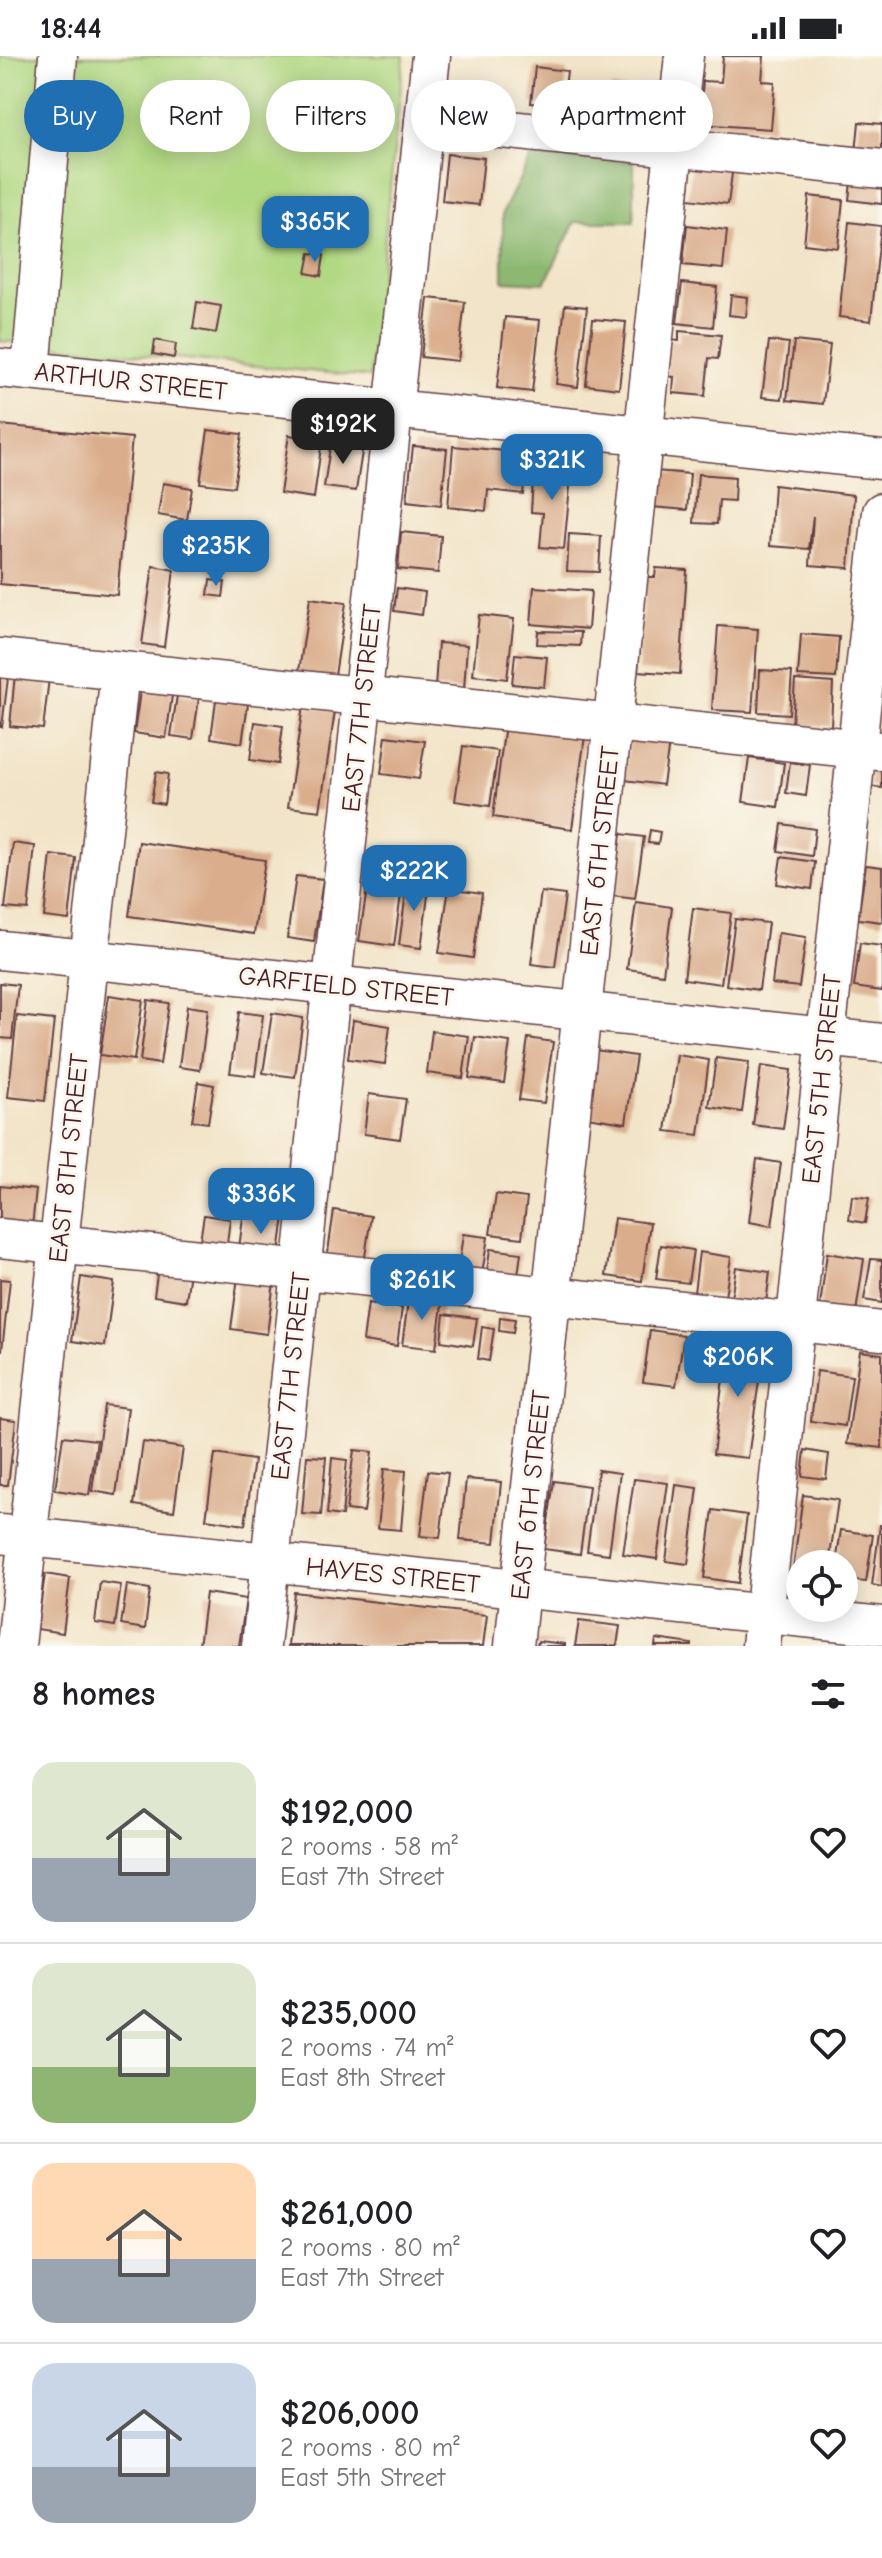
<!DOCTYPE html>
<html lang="en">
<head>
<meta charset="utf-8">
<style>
	:root { --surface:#fff; --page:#f2f2f2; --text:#202124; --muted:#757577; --line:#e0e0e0; --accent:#1f6fb2 }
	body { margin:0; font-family:"Comic Neue",sans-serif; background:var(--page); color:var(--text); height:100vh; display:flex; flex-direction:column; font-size:30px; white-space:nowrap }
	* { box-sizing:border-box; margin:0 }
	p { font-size:26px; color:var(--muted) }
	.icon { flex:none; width:44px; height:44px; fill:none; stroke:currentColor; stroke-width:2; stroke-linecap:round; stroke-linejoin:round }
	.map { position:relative; height:1590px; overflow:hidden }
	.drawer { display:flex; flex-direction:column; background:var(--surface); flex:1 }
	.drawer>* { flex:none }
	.top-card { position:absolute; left:24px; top:24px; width:834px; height:72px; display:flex; gap:16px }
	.tools { position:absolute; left:786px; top:1494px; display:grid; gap:16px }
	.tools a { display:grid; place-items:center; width:72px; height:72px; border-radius:50%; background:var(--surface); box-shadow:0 4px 20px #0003; font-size:40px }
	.price { position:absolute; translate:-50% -68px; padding:0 18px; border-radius:16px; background:var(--accent); color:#fff; font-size:26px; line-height:52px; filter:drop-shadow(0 2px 4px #0008) }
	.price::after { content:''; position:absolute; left:50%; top:48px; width:24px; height:18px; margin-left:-12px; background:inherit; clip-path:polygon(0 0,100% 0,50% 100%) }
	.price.active { background:#222; color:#fff }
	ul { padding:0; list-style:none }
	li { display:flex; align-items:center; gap:24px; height:200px; padding:0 32px }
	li+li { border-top:2px solid var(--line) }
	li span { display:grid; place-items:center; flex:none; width:224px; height:160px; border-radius:24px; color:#555 }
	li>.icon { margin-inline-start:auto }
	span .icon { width:96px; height:96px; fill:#fffc; stroke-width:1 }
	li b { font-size:34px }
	h2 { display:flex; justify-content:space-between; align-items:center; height:96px; padding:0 32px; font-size:34px }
	.pill { padding:0 28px; border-radius:36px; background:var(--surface); box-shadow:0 4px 20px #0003; font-size:28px; line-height:72px }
	.pill.active { background:var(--accent); color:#fff }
	.status { display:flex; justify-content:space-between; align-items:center; height:56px; padding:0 40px; background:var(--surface); direction:ltr }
	.status svg { height:22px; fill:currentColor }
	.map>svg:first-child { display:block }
	.green { fill:#b1d883; stroke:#7e7c57; stroke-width:2 }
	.forest { fill:#8cb871; stroke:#6b6c4e; stroke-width:2 }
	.building { fill:#daae8d }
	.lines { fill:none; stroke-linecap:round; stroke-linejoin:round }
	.minor-casing { stroke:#633d43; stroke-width:41 }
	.minor { stroke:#fff; stroke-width:38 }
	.labels { text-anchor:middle; stroke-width:6; stroke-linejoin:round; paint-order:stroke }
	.street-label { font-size:26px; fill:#4a1f2b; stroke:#fbf7ec }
</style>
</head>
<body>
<div class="status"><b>18:44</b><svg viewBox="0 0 49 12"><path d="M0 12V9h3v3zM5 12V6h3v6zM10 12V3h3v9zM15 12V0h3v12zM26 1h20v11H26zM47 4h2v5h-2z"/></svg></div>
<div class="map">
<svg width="882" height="1590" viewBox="0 0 882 1590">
	<rect width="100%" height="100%" fill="#fbf7ec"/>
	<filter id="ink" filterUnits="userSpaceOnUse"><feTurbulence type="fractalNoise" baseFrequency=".0125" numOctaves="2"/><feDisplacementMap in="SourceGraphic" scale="16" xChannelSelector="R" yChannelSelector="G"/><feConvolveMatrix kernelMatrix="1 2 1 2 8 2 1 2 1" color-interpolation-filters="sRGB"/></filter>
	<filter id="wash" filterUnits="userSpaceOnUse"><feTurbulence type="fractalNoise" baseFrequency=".006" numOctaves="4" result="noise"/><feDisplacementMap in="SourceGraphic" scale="32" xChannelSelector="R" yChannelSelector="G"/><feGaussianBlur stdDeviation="1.8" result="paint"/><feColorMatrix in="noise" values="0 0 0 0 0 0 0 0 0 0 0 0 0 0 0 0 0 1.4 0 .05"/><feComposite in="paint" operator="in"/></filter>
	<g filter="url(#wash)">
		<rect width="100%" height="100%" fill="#f2e4c8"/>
		<polygon class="green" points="0,0 404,0 370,321 0,285"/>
		<polygon class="forest" points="531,100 634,106 634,166 575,166 545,227 503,225 503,156"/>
		<g id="blocks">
			<g class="building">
				<polygon points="723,0 764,0 762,25 775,26 771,73 699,68 703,25 721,26"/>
				<polygon points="535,11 567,15 563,50 531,47"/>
				<polygon points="611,31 645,35 640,75 607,71"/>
				<polygon points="859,66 882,68 882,100 856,97"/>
				<polygon points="447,98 484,102 479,149 442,145"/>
				<polygon points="692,106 733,110 728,148 688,143"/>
				<polygon points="852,117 882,120 882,148 849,144"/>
				<polygon points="809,140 843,144 838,192 804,188"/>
				<polygon points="849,166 881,170 871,265 839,261"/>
				<polygon points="687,169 727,174 723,213 683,209"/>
				<polygon points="310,197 324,199 321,220 306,217"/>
				<polygon points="682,227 717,231 713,271 677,267"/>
				<polygon points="731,239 748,241 746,261 729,259"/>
				<polygon points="428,242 465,246 458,305 421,301"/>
				<polygon points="197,246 221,250 216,277 193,273"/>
				<polygon points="565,249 587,251 578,331 556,328"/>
				<polygon points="505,261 540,264 532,336 497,332"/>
				<polygon points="593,263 626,266 619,333 586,329"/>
				<polygon points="679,275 721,279 718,303 709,302 705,340 673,337 674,321 666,320 670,284 679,285"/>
				<polygon points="155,284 176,288 174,302 153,298"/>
				<polygon points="769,285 789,287 782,343 762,341"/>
				<polygon points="794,285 830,289 823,348 787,344"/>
				<polygon points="0,369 132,382 117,539 0,528"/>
				<polygon points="208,374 242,378 234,431 200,427"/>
				<polygon points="289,379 322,384 314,442 280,437"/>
				<polygon points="331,384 363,389 356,435 324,431"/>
				<polygon points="413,390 447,393 441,449 407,445"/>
				<polygon points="453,390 528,397 523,438 488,434 486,455 448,451"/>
				<polygon points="534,407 572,409 564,493 540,491 543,457 531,456"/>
				<polygon points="655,415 690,418 687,454 652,451"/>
				<polygon points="698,418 735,421 734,445 719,444 717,468 694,467"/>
				<polygon points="163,427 192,432 187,464 158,459"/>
				<polygon points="774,429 854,439 849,512 810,509 813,460 809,493 770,490"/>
				<polygon points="401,476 441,480 438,517 398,513"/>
				<polygon points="569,478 601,480 599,516 567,515"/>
				<polygon points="153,510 174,514 164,591 142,588"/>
				<polygon points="656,512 687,514 680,618 638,615 646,521 655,521"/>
				<polygon points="210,524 225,526 223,541 208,539"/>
				<polygon points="534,531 591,535 588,573 531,568"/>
				<polygon points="397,532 425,536 422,559 394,555"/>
				<polygon points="310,542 346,547 334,626 298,622"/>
				<polygon points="479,559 514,563 507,623 473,619"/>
				<polygon points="718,570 758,573 752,656 712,654"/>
				<polygon points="538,575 581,576 580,590 537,588"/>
				<polygon points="801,578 839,581 836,622 798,620"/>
				<polygon points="438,587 467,589 464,634 435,632"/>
				<polygon points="515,598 547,601 544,631 512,628"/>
				<polygon points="760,614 792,616 789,658 758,656"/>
				<polygon points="15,618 49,622 43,673 10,670"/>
				<polygon points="0,622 8,622 2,671 0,671"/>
				<polygon points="142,622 174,626 166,682 134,677"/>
				<polygon points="795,624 833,627 831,670 792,668"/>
				<polygon points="177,639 199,642 193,683 171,680"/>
				<polygon points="216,644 248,648 242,687 211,682"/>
				<polygon points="303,650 335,655 320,755 288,751"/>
				<polygon points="255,666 283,670 278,708 250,704"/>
				<polygon points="505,668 585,680 572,773 493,761"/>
				<polygon points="386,680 425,685 419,723 381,718"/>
				<polygon points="630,682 669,687 663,729 624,724"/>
				<polygon points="463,690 498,695 490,750 455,745"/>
				<polygon points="749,702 784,707 778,751 743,746"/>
				<polygon points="873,704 882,705 882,732 870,730"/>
				<polygon points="790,706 810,709 806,740 786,737"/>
				<polygon points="156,716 168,718 164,748 151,746"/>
				<polygon points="782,768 815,773 812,800 778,795"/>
				<polygon points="650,774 660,776 658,788 648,787"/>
				<polygon points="621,778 644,781 635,843 612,840"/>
				<polygon points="139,786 265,804 254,878 129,860"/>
				<polygon points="13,787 35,790 28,854 5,852"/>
				<polygon points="51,799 76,802 69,864 44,861"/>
				<polygon points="781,801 815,806 812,833 777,828"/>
				<polygon points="866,809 882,811 882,866 858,863"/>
				<polygon points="296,820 323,823 314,886 287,882"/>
				<polygon points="408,822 430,825 421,892 399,889"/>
				<polygon points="449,832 482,837 473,902 439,897"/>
				<polygon points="367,833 401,838 394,890 359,885"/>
				<polygon points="541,836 565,839 555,911 531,908"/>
				<polygon points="636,846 672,851 663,918 627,913"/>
				<polygon points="693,852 731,857 721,928 684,923"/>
				<polygon points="735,863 768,867 759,934 726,929"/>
				<polygon points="778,877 806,881 799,931 772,928"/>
				<polygon points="860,887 882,890 882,935 854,931"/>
				<polygon points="0,927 18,929 12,983 0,982"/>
				<polygon points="109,939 143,944 134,1004 100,999"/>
				<polygon points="148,944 169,947 160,1008 140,1005"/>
				<polygon points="187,950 208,953 200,1014 179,1011"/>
				<polygon points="239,956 263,959 255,1020 230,1017"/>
				<polygon points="272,957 303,962 295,1021 263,1017"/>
				<polygon points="17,960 54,964 45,1045 8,1041"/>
				<polygon points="353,964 390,970 385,1008 348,1003"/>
				<polygon points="432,975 469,980 463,1022 427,1017"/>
				<polygon points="475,981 510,986 504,1027 469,1022"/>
				<polygon points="528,982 553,986 544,1047 519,1044"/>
				<polygon points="595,994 636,1000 626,1067 586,1061"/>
				<polygon points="677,999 709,1004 699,1079 666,1075"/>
				<polygon points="716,1002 749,1006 742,1056 709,1051"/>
				<polygon points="761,1010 791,1014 783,1073 753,1069"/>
				<polygon points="198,1026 214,1029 208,1067 192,1065"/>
				<polygon points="369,1038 406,1043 400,1083 364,1078"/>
				<polygon points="757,1103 781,1107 772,1170 749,1166"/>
				<polygon points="0,1130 36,1134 31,1180 0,1176"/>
				<polygon points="496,1138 527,1142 522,1182 490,1178"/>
				<polygon points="852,1140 869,1142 865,1167 849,1164"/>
				<polygon points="334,1154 371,1160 364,1208 327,1203"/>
				<polygon points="244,1155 284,1161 278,1204 238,1199"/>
				<polygon points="204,1159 230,1163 226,1195 199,1191"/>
				<polygon points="614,1162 650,1167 642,1225 606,1220"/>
				<polygon points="463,1178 488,1181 482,1218 458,1215"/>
				<polygon points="661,1189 693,1194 688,1227 656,1223"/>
				<polygon points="490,1193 521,1197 517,1227 486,1223"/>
				<polygon points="699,1196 731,1201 725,1241 694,1237"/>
				<polygon points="827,1197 864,1203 855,1263 819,1258"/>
				<polygon points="871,1203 882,1204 882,1247 864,1244"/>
				<polygon points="158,1211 190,1215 186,1245 154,1240"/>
				<polygon points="736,1211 770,1216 765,1255 730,1250"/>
				<polygon points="81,1221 114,1226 105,1290 72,1285"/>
				<polygon points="238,1221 274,1226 267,1278 231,1273"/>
				<polygon points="0,1223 10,1224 2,1294 0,1294"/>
				<polygon points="409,1238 443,1242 436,1293 402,1289"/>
				<polygon points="368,1247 402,1252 397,1290 363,1285"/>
				<polygon points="444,1258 477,1262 473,1290 441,1285"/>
				<polygon points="500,1261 515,1263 513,1277 499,1275"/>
				<polygon points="482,1271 494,1273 489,1305 478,1303"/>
				<polygon points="650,1274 684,1279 676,1330 643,1326"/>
				<polygon points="728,1285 764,1290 748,1402 713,1398"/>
				<polygon points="860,1295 882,1298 882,1392 847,1388"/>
				<polygon points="817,1315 852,1320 845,1370 811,1365"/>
				<polygon points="104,1349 128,1352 116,1439 92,1435"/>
				<polygon points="0,1362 16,1364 8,1429 0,1429"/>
				<polygon points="63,1380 97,1384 89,1439 55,1434"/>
				<polygon points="143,1386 183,1392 174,1455 134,1449"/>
				<polygon points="354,1394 372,1396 364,1456 346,1454"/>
				<polygon points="805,1394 829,1398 826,1423 802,1420"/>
				<polygon points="215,1398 254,1404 245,1469 206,1463"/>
				<polygon points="307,1400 326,1401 321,1459 302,1458"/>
				<polygon points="332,1402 347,1404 342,1460 327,1458"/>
				<polygon points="384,1413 406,1415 401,1474 378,1472"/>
				<polygon points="598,1414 620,1417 609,1498 587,1495"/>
				<polygon points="428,1415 448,1417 440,1482 420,1480"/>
				<polygon points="466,1423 501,1426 495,1487 460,1484"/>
				<polygon points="634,1423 668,1427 657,1503 623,1498"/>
				<polygon points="554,1425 589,1430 580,1498 544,1493"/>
				<polygon points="676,1429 698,1432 688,1508 666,1505"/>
				<polygon points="803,1439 838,1444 829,1508 800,1508 800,1522 792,1521"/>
				<polygon points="713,1454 747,1459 738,1527 704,1522"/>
				<polygon points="880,1469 882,1469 882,1531 872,1529"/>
				<polygon points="841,1474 873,1479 866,1526 844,1524 844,1508 836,1508"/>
				<polygon points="45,1518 70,1522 63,1577 37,1573"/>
				<polygon points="100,1526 121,1529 115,1570 95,1567"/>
				<polygon points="127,1529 150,1533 145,1573 121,1569"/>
				<polygon points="294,1536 487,1559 483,1590 288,1590"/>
				<polygon points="206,1537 246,1543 239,1590 199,1590"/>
				<polygon points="579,1565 620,1570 617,1590 575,1590"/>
				<polygon points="656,1583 692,1588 692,1590 655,1590"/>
				<polygon points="538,1585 565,1588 565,1590 537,1590"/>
			</g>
		</g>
	</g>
	<g filter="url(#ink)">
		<use href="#blocks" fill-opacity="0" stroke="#633d43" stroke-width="2"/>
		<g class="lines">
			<g class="minor-casing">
				<g id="minor">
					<polyline points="424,65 882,113"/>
					<polyline points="0,312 882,404"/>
					<polyline points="31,315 58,0"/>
					<polyline points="0,602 879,695"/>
					<polyline points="0,894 882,987"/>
					<polyline points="0,1182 882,1275"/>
					<polyline points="0,1478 882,1570"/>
					<polyline points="16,1590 120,615"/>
					<polyline points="261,1590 431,0"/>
					<polyline points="514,1590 684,0"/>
					<polyline points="761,1590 882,456"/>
				</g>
			</g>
			<use href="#minor" class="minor"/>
		</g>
	</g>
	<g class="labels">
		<g class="street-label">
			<text transform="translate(131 325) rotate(6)" y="9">ARTHUR STREET</text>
			<text transform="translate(361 652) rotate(-84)" y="9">EAST 7TH STREET</text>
			<text transform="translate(599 795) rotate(-84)" y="9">EAST 6TH STREET</text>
			<text transform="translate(346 930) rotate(6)" y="9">GARFIELD STREET</text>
			<text transform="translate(821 1023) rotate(-84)" y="9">EAST 5TH STREET</text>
			<text transform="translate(68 1102) rotate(-84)" y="9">EAST 8TH STREET</text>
			<text transform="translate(290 1320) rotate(-84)" y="9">EAST 7TH STREET</text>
			<text transform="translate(530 1439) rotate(-84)" y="9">EAST 6TH STREET</text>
			<text transform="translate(393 1519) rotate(6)" y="9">HAYES STREET</text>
		</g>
	</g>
</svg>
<div class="tools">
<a><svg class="icon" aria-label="locate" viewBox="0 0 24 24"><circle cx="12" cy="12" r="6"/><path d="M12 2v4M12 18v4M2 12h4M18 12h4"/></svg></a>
</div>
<b class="price" style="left:315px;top:208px">$365K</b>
<b class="price active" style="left:343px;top:410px">$192K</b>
<b class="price" style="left:552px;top:446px">$321K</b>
<b class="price" style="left:216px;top:532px">$235K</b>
<b class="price" style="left:414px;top:857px">$222K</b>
<b class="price" style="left:261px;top:1180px">$336K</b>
<b class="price" style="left:422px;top:1266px">$261K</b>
<b class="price" style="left:738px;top:1343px">$206K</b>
<div class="top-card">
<a class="pill active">Buy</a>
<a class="pill">Rent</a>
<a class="pill">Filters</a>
<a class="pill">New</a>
<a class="pill">Apartment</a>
</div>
</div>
<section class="drawer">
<h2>8 homes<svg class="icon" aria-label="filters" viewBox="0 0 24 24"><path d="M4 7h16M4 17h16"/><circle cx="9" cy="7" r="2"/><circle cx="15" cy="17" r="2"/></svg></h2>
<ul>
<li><span style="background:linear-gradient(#dfe7d0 60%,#9aa5b1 0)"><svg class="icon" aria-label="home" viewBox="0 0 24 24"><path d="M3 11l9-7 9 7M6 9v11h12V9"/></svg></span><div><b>$192,000</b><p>2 rooms · 58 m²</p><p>East 7th Street</p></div><svg class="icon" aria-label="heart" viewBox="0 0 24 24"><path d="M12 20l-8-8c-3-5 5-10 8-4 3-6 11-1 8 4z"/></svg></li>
<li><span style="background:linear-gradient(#dfe7d0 65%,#8fb573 0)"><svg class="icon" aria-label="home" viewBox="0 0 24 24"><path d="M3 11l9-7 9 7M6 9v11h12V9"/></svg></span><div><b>$235,000</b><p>2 rooms · 74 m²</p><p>East 8th Street</p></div><svg class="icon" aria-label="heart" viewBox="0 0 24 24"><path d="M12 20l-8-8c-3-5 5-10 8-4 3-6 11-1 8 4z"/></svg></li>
<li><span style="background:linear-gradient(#ffd9b3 60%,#9aa5b1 0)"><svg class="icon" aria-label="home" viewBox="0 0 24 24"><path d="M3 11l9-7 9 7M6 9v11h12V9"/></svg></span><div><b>$261,000</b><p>2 rooms · 80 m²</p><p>East 7th Street</p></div><svg class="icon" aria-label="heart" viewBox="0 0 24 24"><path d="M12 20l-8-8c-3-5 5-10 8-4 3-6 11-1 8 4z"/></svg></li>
<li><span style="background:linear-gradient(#c9d6e8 65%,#9aa5b1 0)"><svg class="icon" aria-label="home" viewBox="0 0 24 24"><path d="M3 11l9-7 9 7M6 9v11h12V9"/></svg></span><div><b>$206,000</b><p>2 rooms · 80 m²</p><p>East 5th Street</p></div><svg class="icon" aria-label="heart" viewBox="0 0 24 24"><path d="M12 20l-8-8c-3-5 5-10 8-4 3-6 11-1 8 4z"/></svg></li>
</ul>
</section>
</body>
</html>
